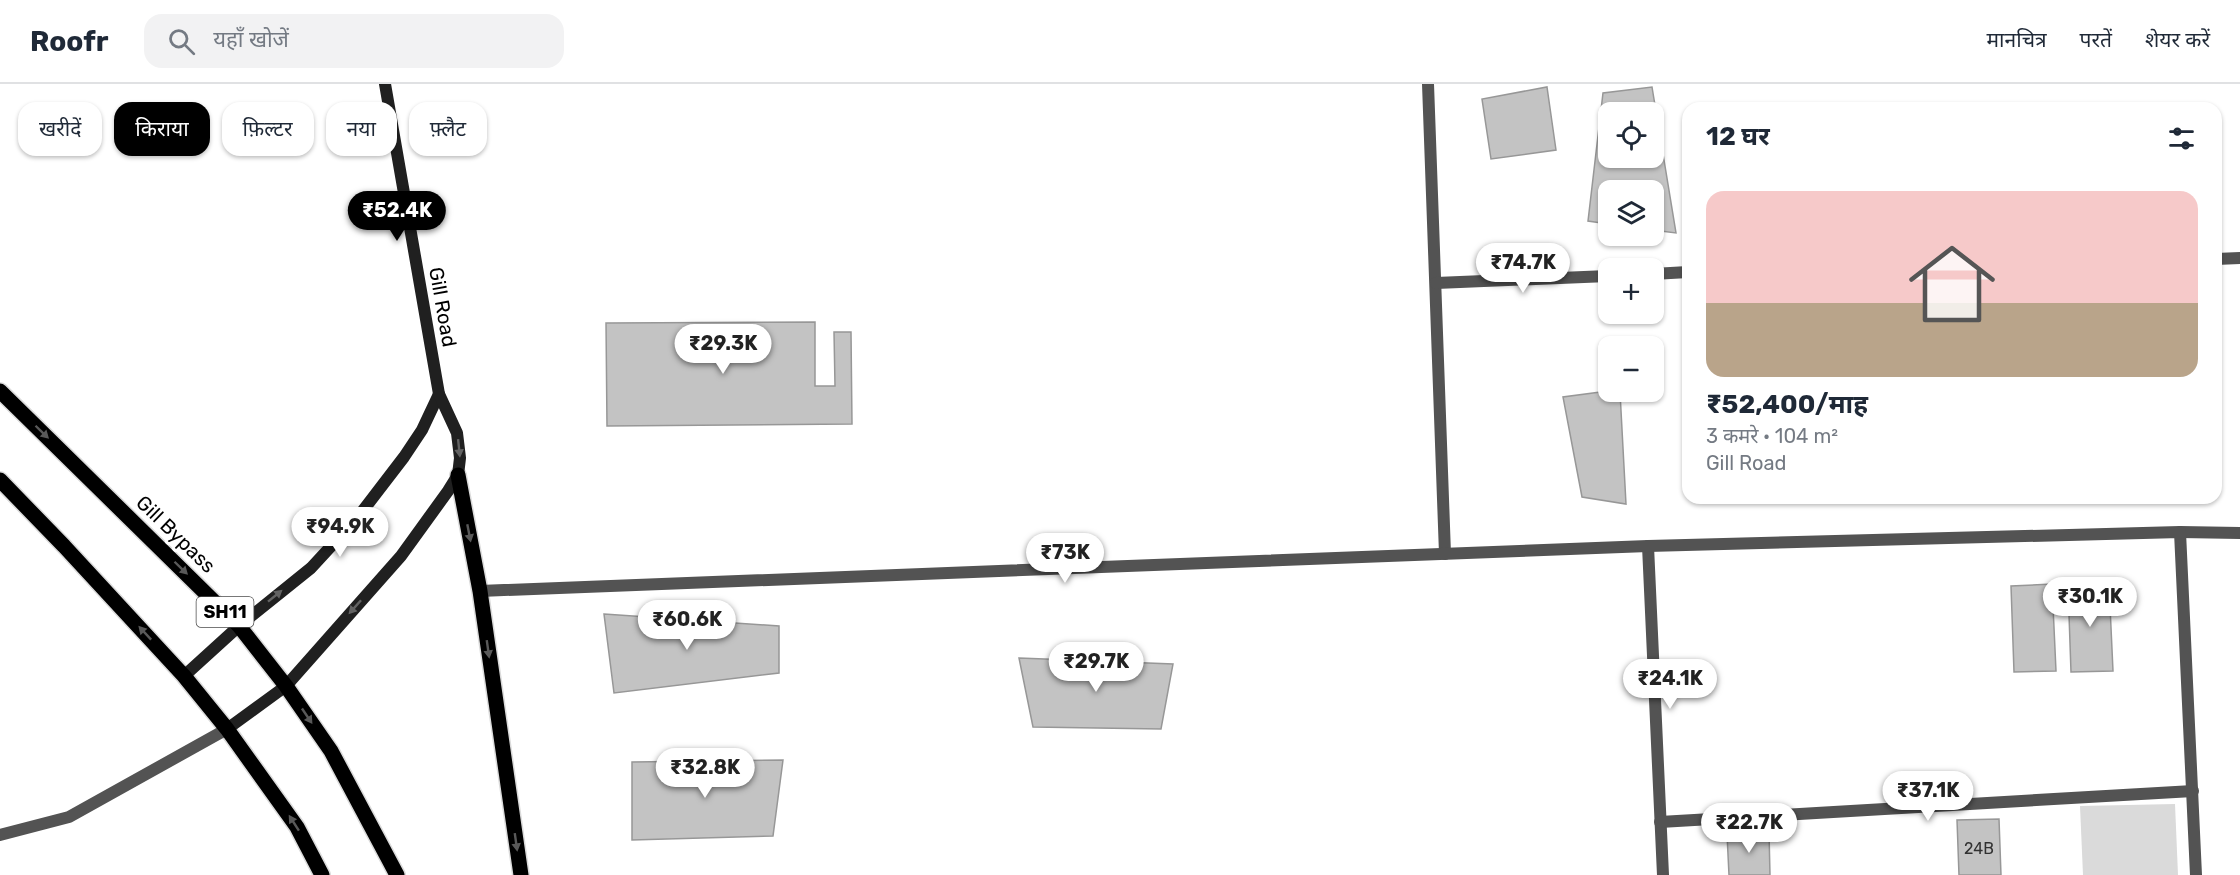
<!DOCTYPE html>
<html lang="hi">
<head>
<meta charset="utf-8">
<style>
	:root { --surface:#fff; --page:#f2f2f3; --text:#1f2937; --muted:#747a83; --line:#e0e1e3; --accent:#000 }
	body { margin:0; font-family:Rubik,"Noto Sans Devanagari",sans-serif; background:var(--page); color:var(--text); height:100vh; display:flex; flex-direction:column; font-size:22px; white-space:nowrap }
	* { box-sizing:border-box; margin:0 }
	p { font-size:20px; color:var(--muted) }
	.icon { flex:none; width:33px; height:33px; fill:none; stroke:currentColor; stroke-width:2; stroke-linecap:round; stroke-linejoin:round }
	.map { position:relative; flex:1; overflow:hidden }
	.sheet { position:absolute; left:1682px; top:18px; width:540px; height:402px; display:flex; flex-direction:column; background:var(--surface); border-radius:18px; box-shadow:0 2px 4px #0004 }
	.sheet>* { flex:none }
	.banner { position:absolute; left:18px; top:18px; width:570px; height:54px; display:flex; gap:12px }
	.fabs { position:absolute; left:1598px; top:18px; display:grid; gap:12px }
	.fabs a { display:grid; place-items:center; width:66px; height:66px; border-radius:12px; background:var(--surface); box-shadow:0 2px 4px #0004; font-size:30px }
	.price { position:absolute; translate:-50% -51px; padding:0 14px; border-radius:21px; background:#fff; color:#222; font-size:20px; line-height:39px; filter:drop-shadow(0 2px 3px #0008) }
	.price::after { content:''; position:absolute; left:50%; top:36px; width:18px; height:14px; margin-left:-9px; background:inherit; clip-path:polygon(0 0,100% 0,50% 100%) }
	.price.active { background:var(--accent); color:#fff }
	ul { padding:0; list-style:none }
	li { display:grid; align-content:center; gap:12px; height:318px; padding:0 24px }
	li+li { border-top:2px solid var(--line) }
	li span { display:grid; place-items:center; height:186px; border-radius:18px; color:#555 }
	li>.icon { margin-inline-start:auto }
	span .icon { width:108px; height:108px; fill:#fffc; stroke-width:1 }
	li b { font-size:26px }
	h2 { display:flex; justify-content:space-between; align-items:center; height:72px; padding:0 24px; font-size:26px }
	.chip { padding:0 21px; border-radius:18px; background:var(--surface); box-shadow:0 2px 4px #0004; font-size:21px; line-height:54px }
	.chip.active { background:var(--accent); color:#fff }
	header { display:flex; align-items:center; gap:36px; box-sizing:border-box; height:84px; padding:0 30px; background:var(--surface); border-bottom:2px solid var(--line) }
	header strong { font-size:28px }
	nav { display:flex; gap:33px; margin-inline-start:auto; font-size:21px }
	.search { width:420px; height:54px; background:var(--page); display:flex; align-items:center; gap:15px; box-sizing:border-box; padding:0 21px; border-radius:18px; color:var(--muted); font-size:22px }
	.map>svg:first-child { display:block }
	.green { fill:#dadada }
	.building { fill:#c3c3c3; stroke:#979797; stroke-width:1.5; fill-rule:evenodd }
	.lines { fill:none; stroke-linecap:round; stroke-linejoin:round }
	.primary-casing { stroke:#dbdbdb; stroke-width:18 }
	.lane { stroke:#535353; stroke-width:12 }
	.street { stroke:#535353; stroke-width:12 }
	.secondary { stroke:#202020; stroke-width:12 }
	.primary { stroke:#000; stroke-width:15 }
	.oneway { fill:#595959 }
	.oneway2 { fill:#636363 }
	.labels { text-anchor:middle; stroke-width:6; stroke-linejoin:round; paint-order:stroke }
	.number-label { font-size:16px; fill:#313131 }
	.shield { fill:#fff; stroke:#4c4c4c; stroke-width:1.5 }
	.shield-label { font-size:18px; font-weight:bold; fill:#000 }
	.street-label { font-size:20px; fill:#000; stroke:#fff }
</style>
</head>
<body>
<header>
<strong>Roofr</strong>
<div class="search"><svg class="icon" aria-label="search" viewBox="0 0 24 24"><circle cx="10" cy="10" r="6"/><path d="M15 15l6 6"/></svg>यहाँ खोजें</div>
<nav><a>मानचित्र</a><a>परतें</a><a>शेयर करें</a></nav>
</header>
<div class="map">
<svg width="2240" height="791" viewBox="0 0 2240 791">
	<rect width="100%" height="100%" fill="#fff"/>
	<polygon class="green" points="2175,720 2178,791 2083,791 2080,722"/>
	<g class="building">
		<polygon points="1547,3 1556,66 1491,75 1482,15"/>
		<path d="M1652 3 1676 149 1653 146V106H1608V140L1588 137 1603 9ZM1608 28H1653V74H1608Z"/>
		<polygon points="815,238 815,302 835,302 834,248 851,248 852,340 607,342 606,239"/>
		<polygon points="1608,307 1620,308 1626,420 1582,413 1563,313"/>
		<polygon points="2052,500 2056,587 2014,588 2011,502"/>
		<polygon points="2109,500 2113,587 2071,588 2068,502"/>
		<polygon points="604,530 779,542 779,589 614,609"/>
		<polygon points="1019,574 1173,580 1161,645 1033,643"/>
		<polygon points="783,676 773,752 632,756 632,678"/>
		<polygon points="1999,735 2001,791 1959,791 1957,736"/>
		<polygon points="1769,748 1770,791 1729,791 1727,750"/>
	</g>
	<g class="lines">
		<g class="primary-casing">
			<g id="primary">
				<polyline points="0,307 239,542 286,602 331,667 397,791"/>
				<polyline points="458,391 480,507 521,791"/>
				<polyline points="0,396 64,462 184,592 227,645 297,743 322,791"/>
			</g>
		</g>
		<polyline class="lane" points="0,751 69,733 227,645"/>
		<g class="street">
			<polyline points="1428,0 1445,470"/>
			<polyline points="2216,175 2240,174"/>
			<polyline points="1653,190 1688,188"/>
			<polyline points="1436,199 1608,192"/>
			<polyline points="2180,448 2240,449"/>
			<polyline points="1648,462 1663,791"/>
			<polyline points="480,507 1648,462 2180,448 2196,791"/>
			<polyline points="1660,738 2193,707"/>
		</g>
		<g class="secondary">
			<polyline points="184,592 239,542 311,484 358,433 404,373 422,346 439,310"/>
			<polyline points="227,645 286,602 401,472 448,407 458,391 460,374 457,349 439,310 385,0"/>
		</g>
		<use href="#primary" class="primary"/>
	</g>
	<defs><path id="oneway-solid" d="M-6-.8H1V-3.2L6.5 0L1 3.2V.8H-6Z" transform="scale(1.5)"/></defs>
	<g class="oneway">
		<use href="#oneway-solid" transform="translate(42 348) rotate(44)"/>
		<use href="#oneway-solid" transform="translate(469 449) rotate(79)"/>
		<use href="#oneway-solid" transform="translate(181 484) rotate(44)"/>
		<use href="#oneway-solid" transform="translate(145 549) rotate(-133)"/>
		<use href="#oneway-solid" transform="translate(488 565) rotate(82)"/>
		<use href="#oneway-solid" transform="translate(307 632) rotate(56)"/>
		<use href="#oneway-solid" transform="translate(294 739) rotate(-123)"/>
		<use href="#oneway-solid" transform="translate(516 758) rotate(82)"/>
	</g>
	<g class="oneway2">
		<use href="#oneway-solid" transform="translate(459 364) rotate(84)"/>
		<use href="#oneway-solid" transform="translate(275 512) rotate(-39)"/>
		<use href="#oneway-solid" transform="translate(355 523) rotate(132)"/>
	</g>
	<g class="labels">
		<g class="number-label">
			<text x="1979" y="770">24B</text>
		</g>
		<rect class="shield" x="196.5" y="513" width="57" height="30" rx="4.5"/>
		<g class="shield-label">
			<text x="225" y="534">SH11</text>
		</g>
		<g class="street-label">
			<text transform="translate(443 223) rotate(80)" y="7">Gill Road</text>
			<text transform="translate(176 450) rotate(44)" y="7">Gill Bypass</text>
		</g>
	</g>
</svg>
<div class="fabs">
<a><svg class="icon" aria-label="locate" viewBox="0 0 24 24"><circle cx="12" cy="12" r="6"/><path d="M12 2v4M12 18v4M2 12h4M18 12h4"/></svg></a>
<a><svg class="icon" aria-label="layers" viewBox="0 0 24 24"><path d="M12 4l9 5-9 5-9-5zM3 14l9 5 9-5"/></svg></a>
<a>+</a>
<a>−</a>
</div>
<b class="price active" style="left:397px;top:158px">₹52.4K</b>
<b class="price" style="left:1523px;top:210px">₹74.7K</b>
<b class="price" style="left:723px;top:291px">₹29.3K</b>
<b class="price" style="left:340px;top:474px">₹94.9K</b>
<b class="price" style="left:1065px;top:500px">₹73K</b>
<b class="price" style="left:2090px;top:544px">₹30.1K</b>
<b class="price" style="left:687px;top:567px">₹60.6K</b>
<b class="price" style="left:1096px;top:609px">₹29.7K</b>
<b class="price" style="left:1670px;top:626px">₹24.1K</b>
<b class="price" style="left:705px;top:715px">₹32.8K</b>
<b class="price" style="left:1928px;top:738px">₹37.1K</b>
<b class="price" style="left:1749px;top:770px">₹22.7K</b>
<div class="banner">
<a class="chip">खरीदें</a>
<a class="chip active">किराया</a>
<a class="chip">फ़िल्टर</a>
<a class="chip">नया</a>
<a class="chip">फ़्लैट</a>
</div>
<section class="sheet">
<h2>12 घर<svg class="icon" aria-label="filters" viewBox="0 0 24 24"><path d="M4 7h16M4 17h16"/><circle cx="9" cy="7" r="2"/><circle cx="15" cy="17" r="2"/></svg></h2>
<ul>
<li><span style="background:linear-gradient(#f6c9c9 60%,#b9a48a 0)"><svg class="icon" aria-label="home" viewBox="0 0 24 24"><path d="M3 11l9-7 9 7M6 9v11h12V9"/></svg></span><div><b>₹52,400/माह</b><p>3 कमरे · 104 m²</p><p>Gill Road</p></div></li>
</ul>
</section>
</div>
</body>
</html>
